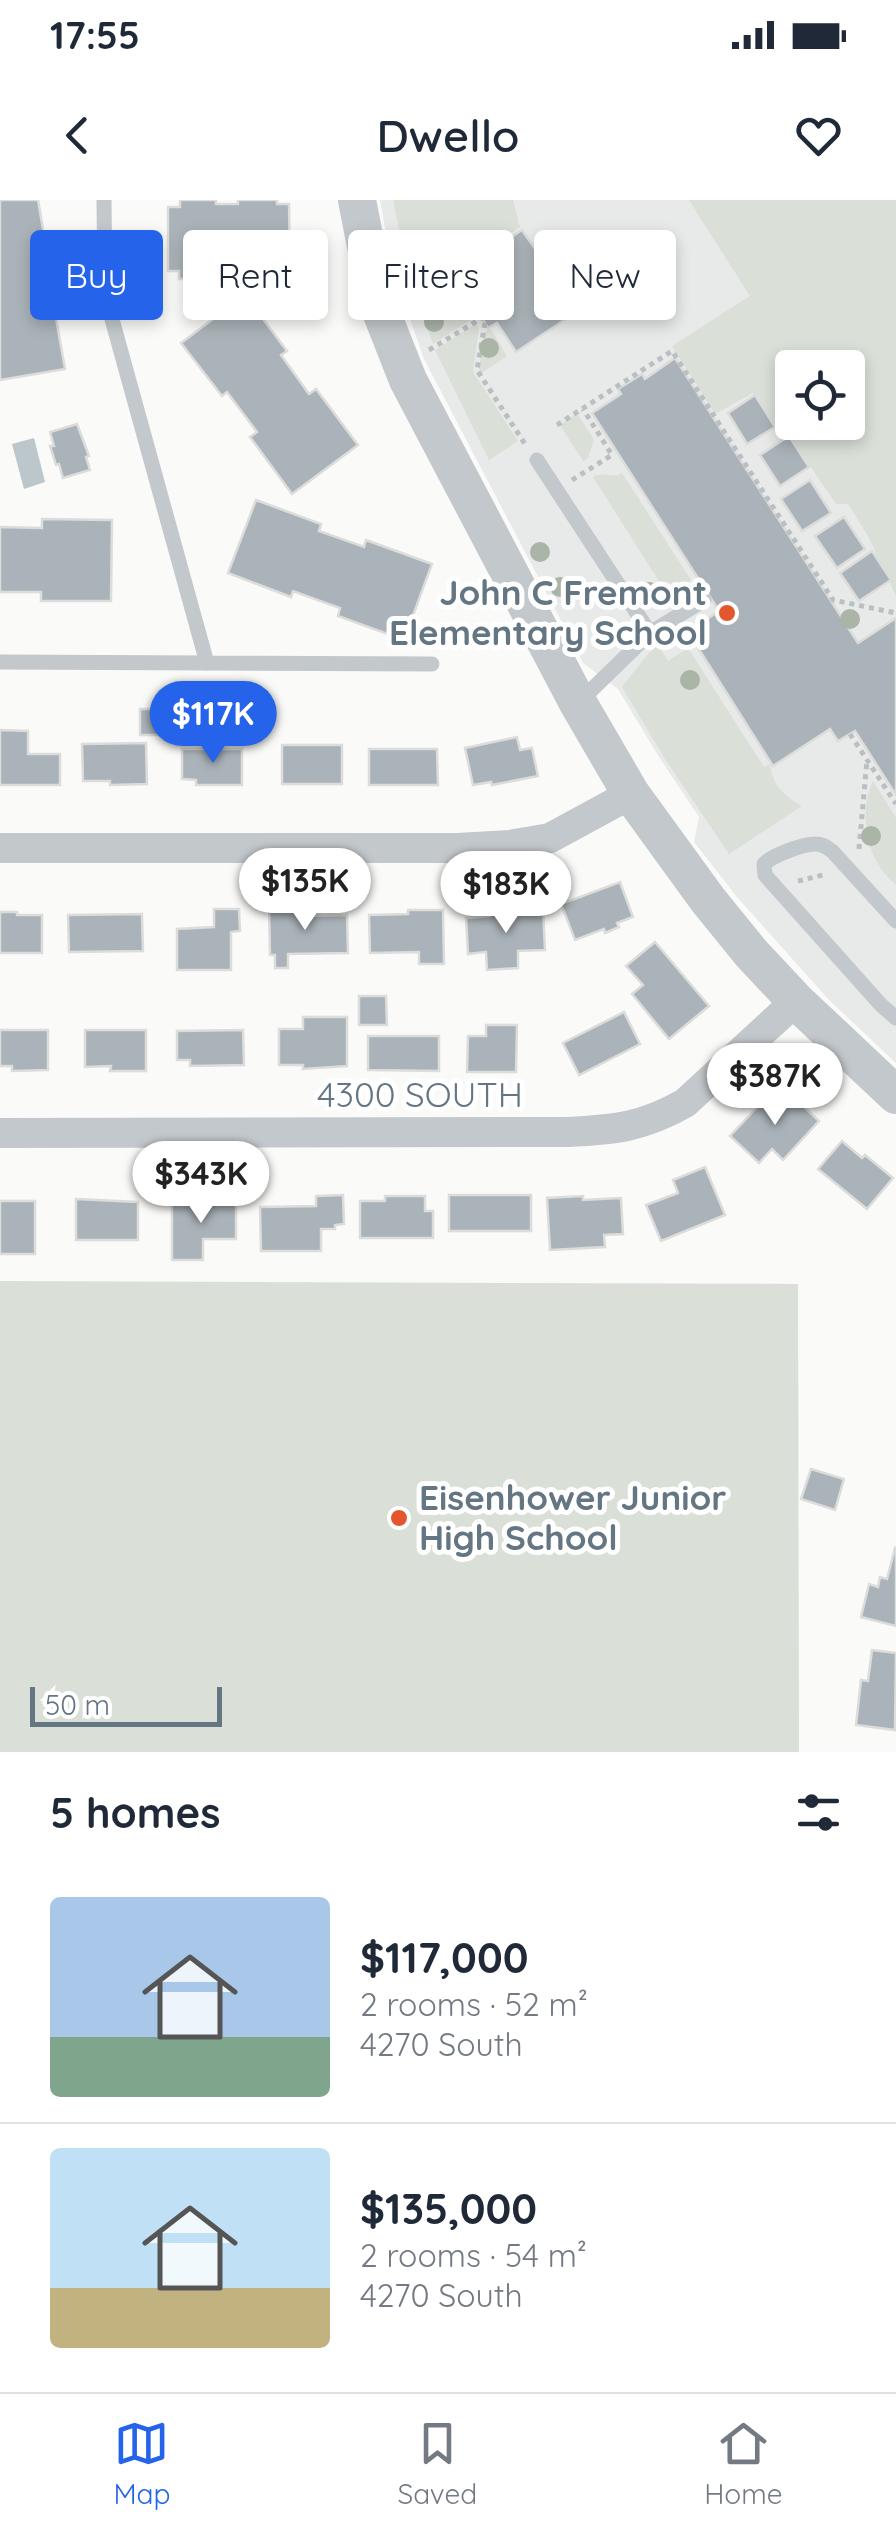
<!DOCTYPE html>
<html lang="en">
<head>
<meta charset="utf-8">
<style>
	:root { --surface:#fff; --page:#f2f2f3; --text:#1f2937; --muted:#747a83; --line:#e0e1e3; --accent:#2563eb }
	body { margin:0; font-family:Quicksand,sans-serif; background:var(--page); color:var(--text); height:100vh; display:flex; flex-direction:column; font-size:38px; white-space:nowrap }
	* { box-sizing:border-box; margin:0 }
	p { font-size:32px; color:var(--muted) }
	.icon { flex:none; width:55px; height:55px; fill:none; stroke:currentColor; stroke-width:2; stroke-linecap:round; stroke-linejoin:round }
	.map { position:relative; height:1552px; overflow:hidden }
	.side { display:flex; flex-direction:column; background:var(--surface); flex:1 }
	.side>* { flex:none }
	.guide { position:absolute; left:30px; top:30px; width:838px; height:90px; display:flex; gap:20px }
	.fabs { position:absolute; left:775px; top:150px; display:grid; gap:20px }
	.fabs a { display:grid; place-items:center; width:90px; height:90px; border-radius:10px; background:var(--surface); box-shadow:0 5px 15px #0003; font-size:50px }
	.scale { position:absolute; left:30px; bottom:25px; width:192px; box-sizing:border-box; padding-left:10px; border:5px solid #657683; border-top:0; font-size:28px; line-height:35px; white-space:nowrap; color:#657683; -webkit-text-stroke:8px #fff; paint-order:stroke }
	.price { position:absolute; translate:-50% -85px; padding:0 22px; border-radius:35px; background:#fff; color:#222; font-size:32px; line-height:65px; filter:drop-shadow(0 2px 5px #0008) }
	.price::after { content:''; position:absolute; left:50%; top:60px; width:30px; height:22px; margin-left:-15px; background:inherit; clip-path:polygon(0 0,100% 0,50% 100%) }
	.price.on { background:var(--accent); color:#fff }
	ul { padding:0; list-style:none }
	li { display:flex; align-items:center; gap:30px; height:250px; padding:0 50px }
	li+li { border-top:2px solid var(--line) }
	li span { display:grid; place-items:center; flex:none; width:280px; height:200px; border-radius:10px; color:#555 }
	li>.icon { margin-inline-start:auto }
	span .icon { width:120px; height:120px; fill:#fffc; stroke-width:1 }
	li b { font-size:42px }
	h2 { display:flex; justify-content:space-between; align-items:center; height:120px; padding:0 50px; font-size:42px }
	.chip { padding:0 35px; border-radius:10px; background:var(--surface); box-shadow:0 5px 15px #0003; font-size:35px; line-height:90px }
	.chip.on { background:var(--accent); color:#fff }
	.status { display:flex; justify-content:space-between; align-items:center; height:70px; padding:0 50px; background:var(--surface); direction:ltr }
	.status svg { height:28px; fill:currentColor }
	header { display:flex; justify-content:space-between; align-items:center; height:130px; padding:0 50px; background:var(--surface); font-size:45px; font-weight:600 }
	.tabs { display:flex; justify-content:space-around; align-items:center; height:140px; border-top:2px solid var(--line); background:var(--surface); font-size:28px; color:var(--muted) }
	.tabs a { display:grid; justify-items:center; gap:5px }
	.tabs .on { color:var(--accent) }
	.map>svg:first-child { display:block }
	.built { fill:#e8e9e9; fill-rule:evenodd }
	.green { fill:#dadfd7; fill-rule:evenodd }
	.water { fill:#bbc7cb }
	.building { fill:#aab3b9; stroke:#dcdcda; stroke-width:2.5 }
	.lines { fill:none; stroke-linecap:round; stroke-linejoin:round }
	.path { stroke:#bbbfc2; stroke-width:5; stroke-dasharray:5 5; stroke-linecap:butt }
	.service { stroke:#c3c8cc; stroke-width:15 }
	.minor { stroke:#c3c8cc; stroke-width:30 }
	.tertiary { stroke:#c3c8cc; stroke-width:38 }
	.tree { fill:#aab4a7 }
	.poi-dot { fill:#e4572e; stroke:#fff; stroke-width:4 }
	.labels { text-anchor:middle; stroke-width:10; stroke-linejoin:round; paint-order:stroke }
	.poi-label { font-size:35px; font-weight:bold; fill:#657683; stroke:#fff; text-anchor:end }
	.street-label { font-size:35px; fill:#657683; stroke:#fff }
</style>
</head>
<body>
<div class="status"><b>17:55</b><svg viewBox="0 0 49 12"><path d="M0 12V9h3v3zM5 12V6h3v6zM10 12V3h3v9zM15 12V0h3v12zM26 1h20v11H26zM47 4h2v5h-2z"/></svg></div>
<header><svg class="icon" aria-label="back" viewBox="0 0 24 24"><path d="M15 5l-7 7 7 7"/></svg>Dwello<svg class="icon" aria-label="heart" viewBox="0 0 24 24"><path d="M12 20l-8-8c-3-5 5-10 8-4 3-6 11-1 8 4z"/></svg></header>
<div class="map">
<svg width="896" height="1552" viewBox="0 0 896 1552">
	<rect width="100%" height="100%" fill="#fafaf8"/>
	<path class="built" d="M380 0H896V863L829 800 737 697 694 642 699 617 659 557 618 489 583 463 424 159 400 90 389 50ZM792 168H848V222H792Z"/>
	<g class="green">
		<polygon points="393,0 513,0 520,27 456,69 457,75 473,99 465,106 472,119 433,144 408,73"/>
		<path d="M689 0H896V396L868 336 848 304H836L787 232 780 236 753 193 715 214 672 146 750 96ZM792 168H848V222H792Z"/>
		<polygon points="476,124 479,129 473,172 518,241 489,260 435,150"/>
		<polygon points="490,128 507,156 482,173 479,170 484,132"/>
		<polygon points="577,213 594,240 588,258 583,261 560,225"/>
		<path d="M622 273 691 380 669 397 593 277C603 271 613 279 622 273Z"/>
		<path d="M658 445 668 461 688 448 764 567 770 564C772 585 784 596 802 606L729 654 665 559 622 487 648 454Z"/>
		<path d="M873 581 896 618V685C891 680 884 674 880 667 864 643 861 607 873 581Z"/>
		<polygon points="0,1081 798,1084 799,1552 0,1552"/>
	</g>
	<polygon class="water" points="34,238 45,282 24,289 12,244"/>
	<g class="building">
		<polygon points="0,0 38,0 47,53 37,54 45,103 53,101 65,169 0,180"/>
		<polygon points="180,0 216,0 216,4 238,4 238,0 277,0 277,4 289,4 290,71 278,71 278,78 270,78 270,85 249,85 249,80 240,80 240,72 216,72 216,80 207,80 207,85 189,86 189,79 179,79 179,71 168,71 168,7 180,7"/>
		<polygon points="522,30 542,59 547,56 563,79 557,84 575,113 516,152 497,123 488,128 473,104 482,98 463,69"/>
		<polygon points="245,95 287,151 281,155 309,194 316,189 358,245 292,294 250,237 257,232 227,192 222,196 181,143"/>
		<polygon points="675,158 858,443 896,418 896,595 855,531 838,541 830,529 773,566 693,440 708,429 703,422 719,411 592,213 621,194 618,189 642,174 645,179"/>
		<polygon points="755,195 775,227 747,244 728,213"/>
		<polygon points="77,224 89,256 86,257 90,270 63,278 59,264 56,265 50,246 54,246 50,232"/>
		<polygon points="789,236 809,267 780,286 760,255"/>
		<polygon points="810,280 831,313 802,331 781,299"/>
		<polygon points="256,300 321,324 319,331 364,347 366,340 432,364 404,440 338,416 340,408 293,391 291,397 228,373"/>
		<polygon points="844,317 865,349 837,368 815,336"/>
		<polygon points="42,319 112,320 111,401 41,401 41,392 0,392 0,327 42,328"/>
		<polygon points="872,351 891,380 859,401 840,373"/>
		<rect x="140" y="509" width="20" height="26"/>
		<polygon points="0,530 28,531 28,554 60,554 60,585 0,585"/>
		<polygon points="517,537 520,550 532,548 538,576 492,585 491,582 473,585 465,548"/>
		<polygon points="146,543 147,584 110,585 110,581 83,581 82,544"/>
		<rect x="282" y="545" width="60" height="39"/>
		<polygon points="182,549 242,549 242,585 196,585 196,580 182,579"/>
		<polygon points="369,549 437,549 438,585 369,585"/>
		<polygon points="620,682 633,717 617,723 619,727 605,733 604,729 575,740 561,704"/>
		<polygon points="308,705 308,716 347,715 348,753 288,754 288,768 275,768 275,755 270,755 269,706"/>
		<polygon points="214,709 239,709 240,731 231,732 231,770 177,770 177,729 214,727"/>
		<polygon points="543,709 545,750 518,751 518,768 487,770 486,752 468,754 466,718 490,716 490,712"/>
		<polygon points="408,710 443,710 444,764 419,764 419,752 370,753 369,715 408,714"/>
		<polygon points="0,712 17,712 17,715 42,715 42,753 0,753"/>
		<polygon points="142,714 143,751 69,752 68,715"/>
		<polygon points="655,742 709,806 669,839 632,794 643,785 626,766"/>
		<polygon points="359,796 386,796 387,825 359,825"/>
		<polygon points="624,812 640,844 579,875 563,843"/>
		<polygon points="303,817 347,817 347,866 303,869 303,865 279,865 279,829 303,829"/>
		<polygon points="486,825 517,825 516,872 467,872 468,836 486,836"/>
		<polygon points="0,830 48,830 48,870 12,871 12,866 0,866"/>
		<polygon points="85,830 146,830 146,871 110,871 111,866 85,867"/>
		<polygon points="243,830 244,865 190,866 190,860 177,860 177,831"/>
		<polygon points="368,836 439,836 439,871 368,870"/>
		<polygon points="787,891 819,921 783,960 772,949 759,963 730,936 763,901 771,909"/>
		<polygon points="842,941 862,958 865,955 893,978 867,1009 818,969"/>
		<polygon points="705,967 725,1015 661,1041 646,1005 678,993 673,980"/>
		<polygon points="343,995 344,1024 335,1025 335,1029 321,1029 321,1051 261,1051 260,1007 316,1006 316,996"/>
		<rect x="449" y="995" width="82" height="36"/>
		<polygon points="385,996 425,996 425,1011 433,1011 433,1038 360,1038 360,1001 385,1001"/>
		<polygon points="583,996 583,1000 621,998 623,1034 604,1035 605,1047 550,1050 547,998"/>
		<polygon points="76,999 138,1002 138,1040 76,1040"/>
		<polygon points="172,1000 236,1000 236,1039 203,1039 203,1060 172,1060"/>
		<rect x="0" y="1001" width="35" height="53"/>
		<polygon points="811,1269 844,1279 835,1310 801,1299"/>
		<polygon points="895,1348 896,1349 896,1426 861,1417 869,1384 878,1387 880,1377 887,1379"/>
		<polygon points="872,1450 896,1453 895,1530 856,1525 861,1480 868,1481"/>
	</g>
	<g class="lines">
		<g class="path">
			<polyline points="485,123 477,170 525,244"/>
			<polyline points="429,150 482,118"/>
			<polyline points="557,225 672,151 833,400 896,413"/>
			<polyline points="572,280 612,255 583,209"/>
			<polyline points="850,534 896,604"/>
			<polyline points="859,649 867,560"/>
			<polyline points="798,681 827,674"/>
		</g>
		<g class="service">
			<polyline points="104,0 105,94 207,463 432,464"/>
			<polyline points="537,260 650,433 578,503"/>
			<polyline points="650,433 704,400"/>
			<polyline points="0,462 207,463"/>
			<path d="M896 721 832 651C826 647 823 644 815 644 803 644 773 655 764 664L765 675 881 805 896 818"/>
		</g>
		<g class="minor">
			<polyline points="0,648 458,648 510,645 550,638 631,594"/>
			<path d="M0 933 567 932C614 930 643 927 685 903L796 801"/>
		</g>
		<polyline class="tertiary" points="357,0 373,82 382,114 408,180 578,503 631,594 708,700 751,753 796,801 896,895"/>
	</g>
	<g class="tree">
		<circle cx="455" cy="79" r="10"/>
		<circle cx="434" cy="122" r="10"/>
		<circle cx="489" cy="148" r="10"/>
		<circle cx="540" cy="352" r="10"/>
		<circle cx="560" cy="387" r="10"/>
		<circle cx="649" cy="392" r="10"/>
		<circle cx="850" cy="419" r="10"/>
		<circle cx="690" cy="480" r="10"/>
		<circle cx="871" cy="636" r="10"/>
	</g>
	<g class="poi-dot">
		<circle cx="727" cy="413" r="10"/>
		<circle cx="399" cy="1318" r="10"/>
	</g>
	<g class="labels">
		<g class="poi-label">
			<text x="707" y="405">John C Fremont<tspan x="707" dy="40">Elementary School</tspan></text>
			<text x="419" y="1310" text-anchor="start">Eisenhower Junior<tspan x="419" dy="40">High School</tspan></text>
		</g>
		<g class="street-label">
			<text x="420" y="907">4300 SOUTH</text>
		</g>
	</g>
</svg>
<div class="fabs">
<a><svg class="icon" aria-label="locate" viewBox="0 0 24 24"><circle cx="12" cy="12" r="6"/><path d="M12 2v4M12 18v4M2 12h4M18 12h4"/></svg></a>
</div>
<div class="scale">50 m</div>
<b class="price on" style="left:213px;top:566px">$117K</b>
<b class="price" style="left:305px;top:733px">$135K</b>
<b class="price" style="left:506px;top:736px">$183K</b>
<b class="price" style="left:775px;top:928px">$387K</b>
<b class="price" style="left:201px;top:1026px">$343K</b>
<div class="guide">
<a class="chip on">Buy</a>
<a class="chip">Rent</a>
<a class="chip">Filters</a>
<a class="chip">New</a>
</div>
</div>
<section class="side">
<h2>5 homes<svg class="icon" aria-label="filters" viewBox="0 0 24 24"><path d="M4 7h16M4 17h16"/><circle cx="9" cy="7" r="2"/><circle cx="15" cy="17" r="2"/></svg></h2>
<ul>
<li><span style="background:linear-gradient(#a9c7e8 70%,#7fa58c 0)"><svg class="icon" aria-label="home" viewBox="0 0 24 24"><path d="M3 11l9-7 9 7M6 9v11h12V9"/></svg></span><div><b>$117,000</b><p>2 rooms · 52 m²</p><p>4270 South</p></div></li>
<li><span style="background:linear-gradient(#bfe0f5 70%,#c2b280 0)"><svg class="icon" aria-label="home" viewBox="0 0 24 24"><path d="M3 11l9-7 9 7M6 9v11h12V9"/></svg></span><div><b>$135,000</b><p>2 rooms · 54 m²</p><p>4270 South</p></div></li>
</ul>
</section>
<nav class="tabs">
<a class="on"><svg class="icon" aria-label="map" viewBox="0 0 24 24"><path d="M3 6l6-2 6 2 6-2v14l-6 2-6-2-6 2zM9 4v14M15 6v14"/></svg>Map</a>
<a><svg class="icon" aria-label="saved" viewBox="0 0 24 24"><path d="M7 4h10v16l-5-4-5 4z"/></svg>Saved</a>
<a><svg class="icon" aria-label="home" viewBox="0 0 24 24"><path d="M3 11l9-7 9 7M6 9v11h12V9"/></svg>Home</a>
</nav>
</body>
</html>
